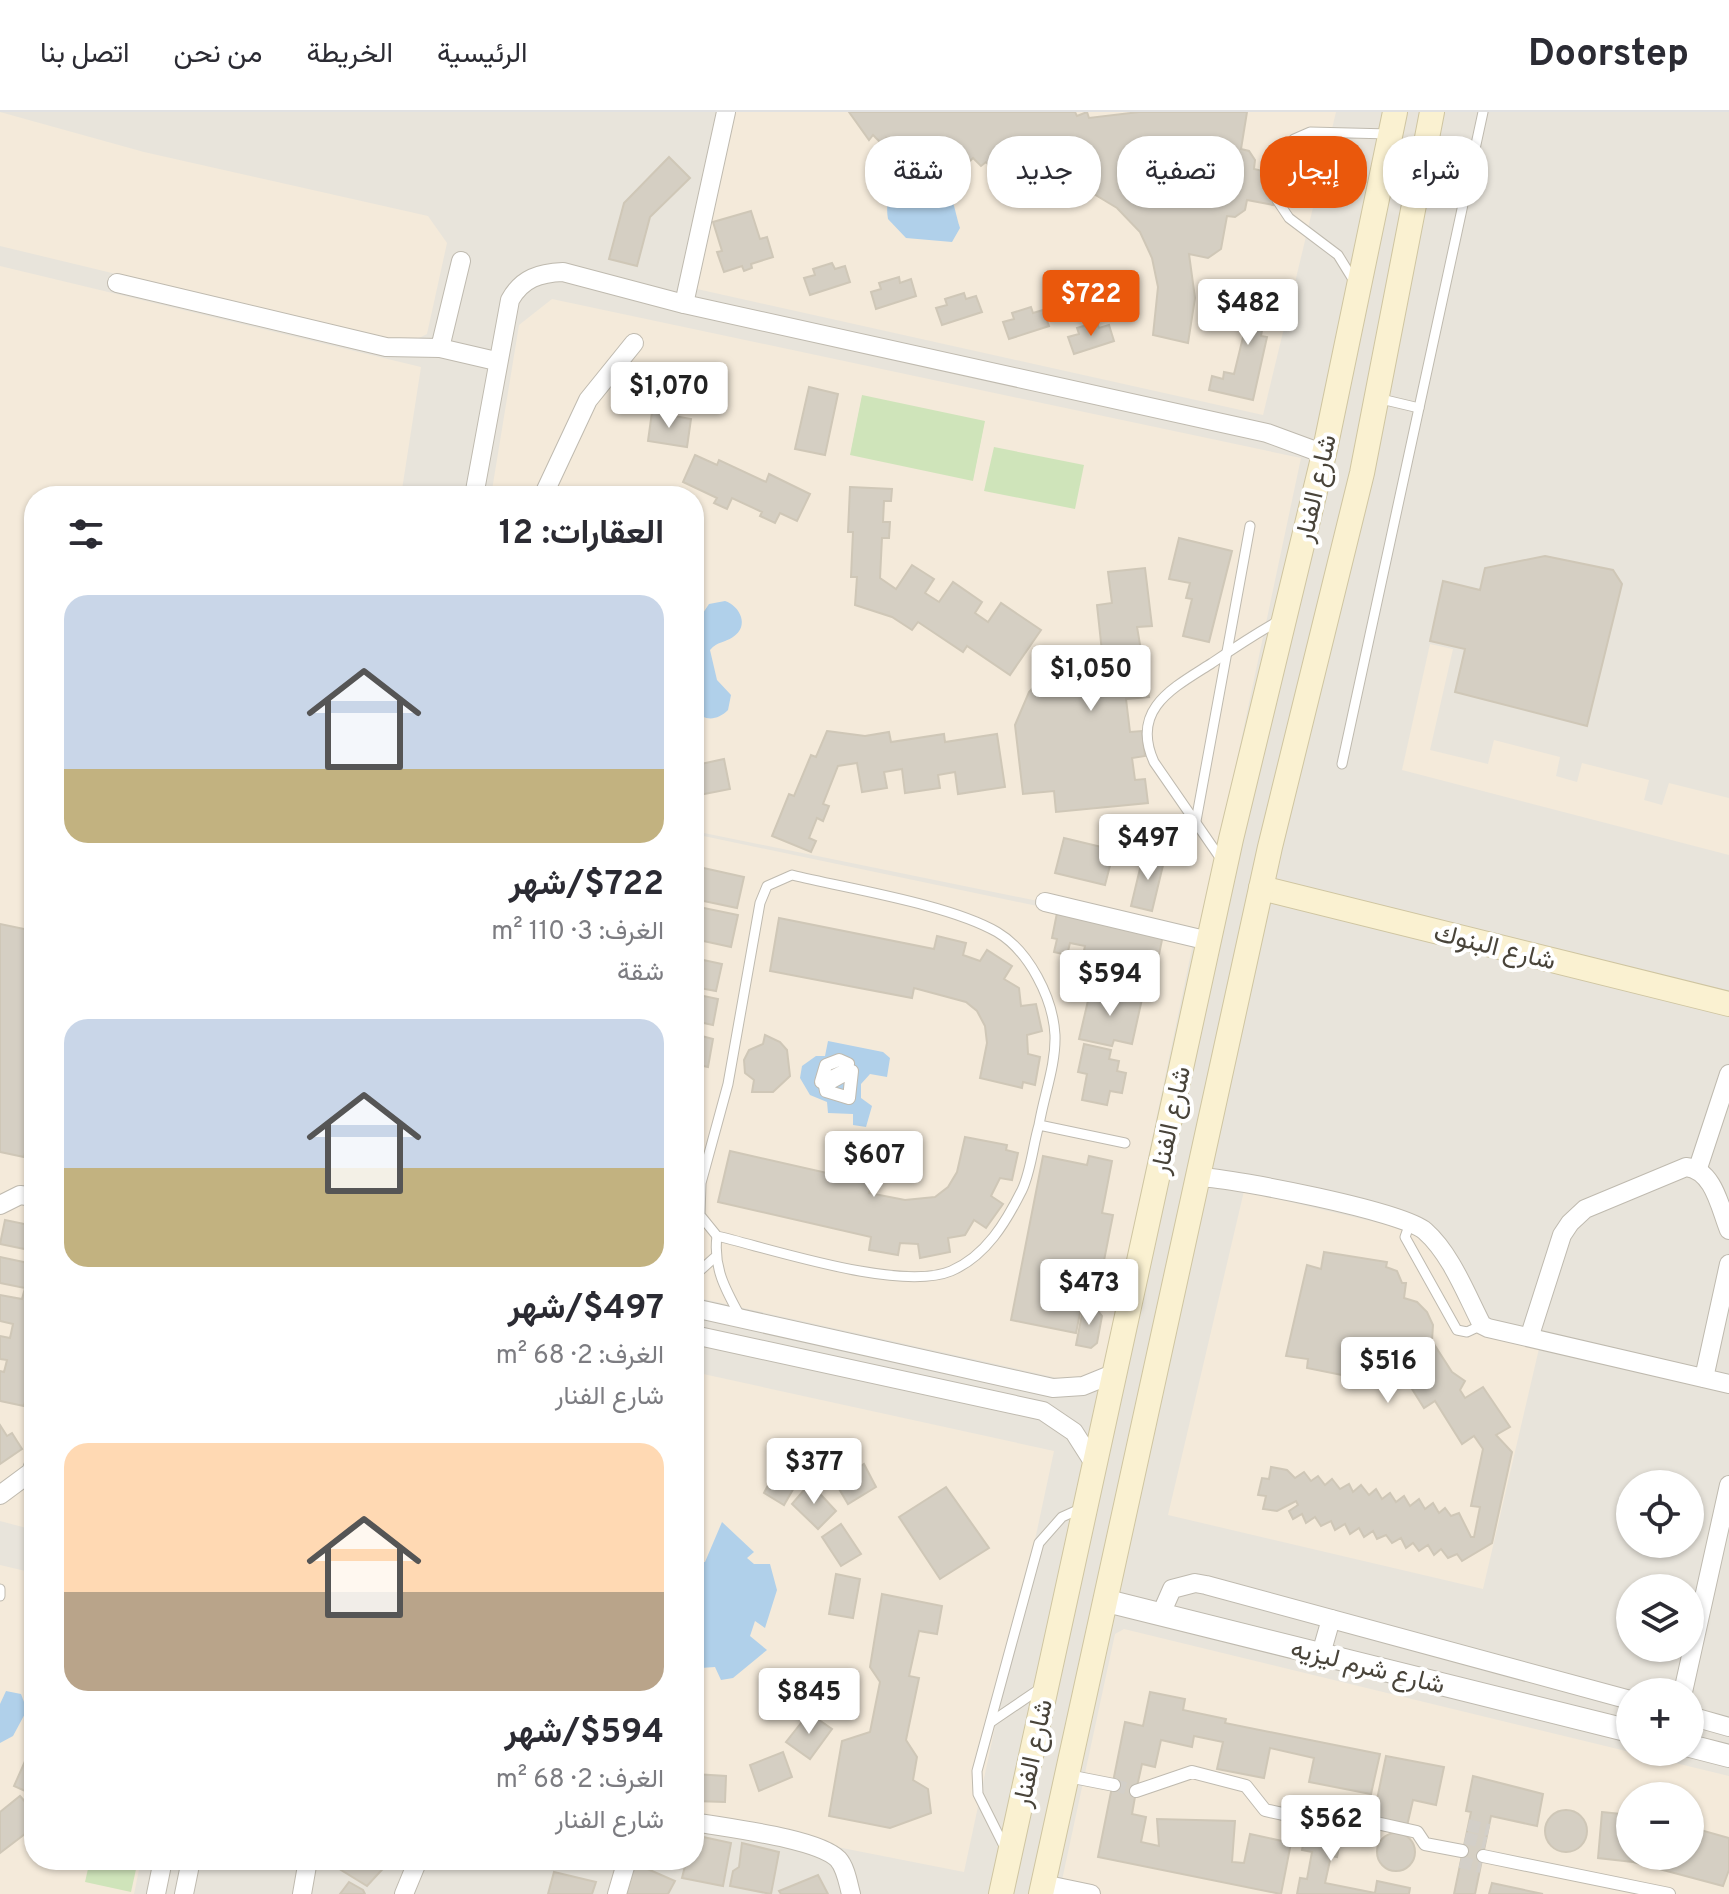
<!DOCTYPE html>
<html lang="ar">
<head>
<meta charset="utf-8">
<style>
	:root { --surface:#fff; --page:#f7f7f7; --text:#2b2b33; --muted:#7c7c81; --line:#e1e1e2; --accent:#ea580c }
	body { margin:0; font-family:Overpass,Vazirmatn,sans-serif; background:var(--page); color:var(--text); direction:rtl; height:100vh; display:flex; flex-direction:column; font-size:30px; white-space:nowrap }
	* { box-sizing:border-box; margin:0 }
	p { font-size:26px; color:var(--muted) }
	.icon { flex:none; width:44px; height:44px; fill:none; stroke:currentColor; stroke-width:2; stroke-linecap:round; stroke-linejoin:round }
	.map { position:relative; flex:1; overflow:hidden; direction:ltr }
	.side { position:absolute; left:24px; top:374px; width:680px; height:1384px; display:flex; flex-direction:column; background:var(--surface); border-radius:32px; box-shadow:0 2px 6px #0004; direction:rtl }
	.side>* { flex:none }
	.hud { position:absolute; left:728px; top:24px; width:760px; height:72px; direction:rtl; display:flex; gap:16px }
	.tools { position:absolute; left:1616px; top:1358px; display:grid; gap:16px }
	.tools a { display:grid; place-items:center; width:88px; height:88px; border-radius:50%; background:var(--surface); box-shadow:0 2px 6px #0004; font-size:40px }
	.price { position:absolute; translate:-50% -68px; padding:0 18px; border-radius:8px; background:#fff; color:#222; font-size:26px; line-height:52px; filter:drop-shadow(0 2px 4px #0008) }
	.price::after { content:''; position:absolute; left:50%; top:48px; width:24px; height:18px; margin-left:-12px; background:inherit; clip-path:polygon(0 0,100% 0,50% 100%) }
	.price.active { background:var(--accent); color:#fff }
	ul { padding:0; list-style:none }
	li { display:grid; align-content:center; gap:16px; height:424px; padding:0 40px }
	li span { display:grid; place-items:center; height:248px; border-radius:24px; color:#555 }
	li>.icon { margin-inline-start:auto }
	span .icon { width:144px; height:144px; fill:#fffc; stroke-width:1 }
	li b { font-size:34px }
	h2 { display:flex; justify-content:space-between; align-items:center; height:96px; padding:0 40px; font-size:34px }
	.chip { padding:0 28px; border-radius:32px; background:var(--surface); box-shadow:0 2px 6px #0004; font-size:28px; line-height:72px }
	.chip.active { background:var(--accent); color:#fff }
	header { display:flex; align-items:center; gap:48px; box-sizing:border-box; height:112px; padding:0 40px; background:var(--surface); border-bottom:2px solid var(--line) }
	header strong { font-size:38px }
	nav { display:flex; gap:44px; margin-inline-start:auto; font-size:28px }
	.map>svg:first-child { display:block }
	.residential { fill:#e8e4db; fill-rule:evenodd }
	.commercial { fill:#f4eada; fill-rule:evenodd }
	.green { fill:#cfe4ba }
	.water { fill:#b0d0ea }
	.building { fill:#d5cfc3; stroke:#cfc7b7; stroke-width:2 }
	.lines { fill:none; stroke-linecap:round; stroke-linejoin:round }
	.pedestrian-tunnel { stroke:#d3cfc8; stroke-width:12; stroke-dasharray:12 6; stroke-linecap:butt }
	.service-casing { stroke:#bfbaaf; stroke-width:11 }
	.pedestrian-casing { stroke:#bfbaaf; stroke-width:14 }
	.minor-casing { stroke:#bfbaaf; stroke-width:20 }
	.tertiary-casing { stroke:#bfbaaf; stroke-width:24 }
	.secondary-casing { stroke:#cfc5a1; stroke-width:26 }
	.service { stroke:#fff; stroke-width:9 }
	.pedestrian { stroke:#fff; stroke-width:12 }
	.minor { stroke:#fff; stroke-width:18 }
	.tertiary { stroke:#fff; stroke-width:22 }
	.secondary { stroke:#faf1d1; stroke-width:24 }
	.labels { text-anchor:middle; stroke-width:8; stroke-linejoin:round; paint-order:stroke }
	.street-label { font-size:26px; fill:#49443a; stroke:#fff }
</style>
</head>
<body>
<header>
<strong>Doorstep</strong>
<nav><a>الرئيسية</a><a>الخريطة</a><a>من نحن</a><a>اتصل بنا</a></nav>
</header>
<div class="map">
<svg width="1729" height="1782" viewBox="0 0 1729 1782">
	<rect width="100%" height="100%" fill="#f5f2ec"/>
	<path class="residential" d="M0 0H1729V1782H0ZM34 384H694V1748H34ZM1630 1372H1690V1432H1630ZM1630 1476H1690V1536H1630ZM1630 1580H1690V1640H1630ZM1630 1684H1690V1744H1630Z"/>
	<g class="commercial">
		<polygon points="0,0 144,40 428,104 447,131 427,222 407,232 0,134"/>
		<polygon points="727,0 1336,0 1263,303 688,175"/>
		<polygon points="0,154 421,255 401,384 34,384 34,1418 0,1409"/>
		<polygon points="552,187 1301,346 1200,822 694,719 694,384 491,384 519,213"/>
		<polygon points="1430,532 1453,537 1430,638 1488,652 1494,628 1560,645 1556,664 1577,670 1582,651 1649,668 1644,688 1662,693 1669,671 1729,686 1729,743 1402,658"/>
		<polygon points="694,722 1194,827 1103,1261 1076,1270 694,1185"/>
		<polygon points="1244,1079 1422,1121 1477,1213 1541,1228 1483,1477 1168,1403"/>
		<polygon points="694,1260 1054,1339 964,1760 694,1707"/>
		<polygon points="0,1453 34,1461 34,1748 141,1748 134,1782 0,1782"/>
		<path d="M1124 1517 1729 1664V1782H1059L1115 1522ZM1630 1684H1690V1744H1630Z"/>
	</g>
	<g class="green">
		<polygon points="862,283 985,309 973,369 850,343"/>
		<polygon points="994,335 1084,353 1075,397 984,379"/>
		<polygon points="90,1748 138,1748 131,1780 85,1770"/>
	</g>
	<g class="water">
		<path d="M923 61C953 69 952 90 960 116L952 130 906 126 888 107C884 80 896 65 923 61Z"/>
		<path d="M694 471 701 479 703 501 709 492 725 489C740 494 750 514 733 525 724 531 718 529 710 538L717 568 731 583 728 598C717 609 705 609 694 599Z"/>
		<polygon points="828,929 883,940 890,946 887,965 870,962 861,972 861,986 872,994 866,1015 853,1013 853,1002 828,1001 827,990 810,983 800,966 802,954 816,944 825,944"/>
		<polygon points="722,1410 754,1440 747,1446 754,1452 770,1452 777,1478 765,1516 755,1509 750,1524 767,1538 733,1566 721,1568 715,1555 701,1556 694,1550 694,1450 705,1450"/>
		<polygon points="6,1579 21,1582 27,1598 13,1624 0,1631 0,1592"/>
	</g>
	<g class="building">
		<polygon points="849,0 1075,0 1077,4 1087,0 1089,6 1139,0 1247,0 1241,37 1249,39 1255,48 1254,57 1279,63 1273,93 1247,88 1245,98 1235,105 1227,104 1221,137 1208,146 1189,142 1195,186 1188,231 1153,223 1158,175 1152,146 1140,120 1117,96 1074,70 1069,75 1061,67 1056,72 1049,64 1045,69 1037,61 1032,65 1025,58 1020,62 1013,55 1007,60 999,52 994,58 986,50 981,54 973,46 968,51 961,44 955,50 945,40 948,37 942,30 931,41 923,33 918,39 911,31 907,36 899,28 894,34 886,26 881,31 873,23 869,28"/>
		<polygon points="669,45 690,66 650,105 637,154 609,147 624,91"/>
		<polygon points="751,99 760,127 767,125 773,145 751,152 752,156 744,159 742,154 724,160 717,140 722,139 713,110"/>
		<polygon points="832,151 835,157 845,154 850,170 810,183 804,166 815,163 813,157"/>
		<polygon points="899,165 900,171 911,167 916,184 876,197 871,180 881,177 879,171"/>
		<polygon points="1246,179 1272,185 1275,190 1269,214 1263,213 1261,224 1267,225 1253,288 1209,278 1212,264 1223,267 1224,260 1234,262 1246,213 1235,205 1240,183"/>
		<polygon points="964,181 966,187 976,184 982,200 942,213 936,196 947,193 945,187"/>
		<polygon points="1031,195 1033,201 1043,198 1049,214 1009,227 1003,210 1014,207 1012,201"/>
		<polygon points="1097,210 1099,216 1109,213 1114,229 1074,242 1068,225 1079,222 1077,216"/>
		<polygon points="809,275 838,282 825,343 795,337"/>
		<polygon points="652,300 691,307 687,335 648,329"/>
		<polygon points="695,343 717,353 719,348 766,370 769,362 810,382 797,409 780,401 775,411 760,404 762,400 732,386 727,397 714,391 717,386 683,370"/>
		<polygon points="850,375 892,377 891,389 884,389 883,410 890,410 889,426 882,426 880,466 896,477 912,453 934,467 925,481 939,490 953,470 982,490 975,501 988,510 1001,491 1041,518 1010,563 967,534 963,540 918,510 912,518 892,505 855,493 857,465 851,465 853,420 848,420"/>
		<polygon points="1179,426 1232,439 1209,530 1183,524 1192,487 1186,486 1190,471 1169,467"/>
		<polygon points="1545,444 1613,458 1622,472 1587,614 1455,580 1465,537 1430,529 1443,469 1480,478 1485,456"/>
		<polygon points="1145,456 1152,514 1137,515 1149,585 1126,587 1130,620 1142,619 1145,644 1132,646 1135,668 1145,667 1148,691 1056,700 1054,679 1023,682 1015,613 1029,580 1054,553 1103,549 1097,493 1112,491 1108,460"/>
		<polygon points="827,619 865,624 889,620 891,630 944,622 945,630 997,622 1005,675 958,682 955,660 938,663 940,676 905,681 902,657 884,660 887,676 862,680 857,651 838,654 823,692 829,694 823,709 817,706 809,726 816,729 811,740 772,724 789,682 794,684 811,643 816,645"/>
		<polygon points="700,646 701,652 724,647 730,677 694,684 694,647"/>
		<polygon points="1064,726 1114,738 1105,773 1055,761"/>
		<polygon points="1144,740 1165,745 1152,799 1131,794"/>
		<polygon points="699,755 744,765 737,796 694,787"/>
		<polygon points="694,794 738,803 731,835 694,827"/>
		<polygon points="1057,801 1163,823 1151,881 1124,875 1127,862 1081,852 1085,834 1070,831 1067,843 1054,840 1057,827 1052,826"/>
		<polygon points="779,806 934,837 937,824 966,831 963,843 980,849 987,838 1012,854 1004,867 1019,876 1021,894 1036,892 1042,919 1027,923 1028,942 1040,945 1035,973 1023,970 1022,976 980,966 987,931 985,914 977,899 966,890 914,876 912,886 770,859"/>
		<polygon points="0,812 34,819 34,1035 27,1033 24,1045 0,1040"/>
		<polygon points="694,846 722,852 716,879 694,875"/>
		<polygon points="1091,876 1142,887 1132,932 1114,928 1112,934 1079,927"/>
		<polygon points="694,882 718,887 713,913 694,909"/>
		<polygon points="694,922 713,927 708,955 694,952"/>
		<polygon points="765,923 780,930 787,938 790,964 773,980 752,980 754,968 745,961 744,948 749,938 763,932"/>
		<polygon points="1084,932 1111,938 1109,947 1119,949 1117,959 1126,961 1122,981 1110,979 1107,993 1082,988 1087,962 1078,960"/>
		<polygon points="965,1025 1007,1033 1006,1038 1018,1041 1012,1068 1000,1066 991,1084 1003,1092 986,1116 974,1108 965,1123 948,1126 950,1140 920,1146 918,1132 900,1131 898,1143 869,1138 871,1125 718,1090 730,1039 871,1071 869,1081 905,1088 935,1085 948,1075 957,1060"/>
		<polygon points="1043,1044 1087,1053 1089,1044 1112,1049 1102,1101 1113,1103 1098,1179 1085,1176 1076,1221 1011,1208"/>
		<polygon points="5,1108 34,1114 34,1139 0,1132"/>
		<polygon points="1324,1140 1387,1150 1386,1155 1397,1159 1402,1171 1406,1171 1404,1186 1417,1190 1427,1200 1433,1213 1432,1229 1452,1260 1465,1269 1460,1278 1465,1286 1483,1275 1510,1315 1496,1323 1512,1340 1492,1431 1462,1449 1457,1442 1448,1446 1441,1437 1434,1443 1428,1433 1419,1439 1413,1431 1406,1436 1401,1426 1392,1431 1386,1423 1377,1427 1373,1419 1364,1425 1359,1416 1350,1422 1345,1412 1335,1418 1331,1409 1321,1414 1315,1405 1306,1411 1302,1402 1293,1407 1289,1399 1298,1393 1296,1389 1277,1399 1263,1397 1266,1384 1258,1383 1262,1366 1269,1367 1271,1355 1287,1358 1295,1366 1304,1360 1311,1369 1318,1364 1325,1373 1332,1367 1340,1377 1349,1372 1353,1380 1361,1373 1369,1383 1376,1377 1382,1387 1390,1381 1396,1390 1404,1384 1410,1394 1419,1387 1425,1397 1433,1391 1439,1401 1445,1396 1451,1404 1459,1401 1471,1425 1474,1425 1480,1395 1471,1394 1483,1337 1474,1324 1462,1332 1435,1289 1424,1296 1407,1269 1402,1272 1395,1262 1359,1255 1357,1266 1307,1256 1308,1247 1286,1244 1307,1153 1321,1157"/>
		<polygon points="0,1145 33,1152 34,1145 34,1252 24,1294 0,1289 0,1259 4,1260 7,1248 0,1247 0,1224 10,1226 13,1212 0,1209 0,1183 22,1187 25,1176 0,1171"/>
		<polygon points="1084,1192 1094,1194 1102,1204 1097,1231 1091,1236 1076,1233"/>
		<polygon points="0,1313 7,1324 12,1321 22,1337 0,1352"/>
		<polygon points="782,1347 803,1360 784,1393 764,1381"/>
		<polygon points="864,1352 876,1375 848,1392 835,1370"/>
		<polygon points="810,1371 836,1399 818,1417 792,1392"/>
		<polygon points="946,1375 989,1436 940,1467 899,1405"/>
		<polygon points="841,1412 861,1442 841,1454 822,1425"/>
		<polygon points="836,1462 860,1467 853,1506 829,1502"/>
		<polygon points="882,1482 942,1494 937,1522 919,1519 909,1564 919,1566 906,1628 917,1645 913,1668 928,1677 931,1701 890,1716 829,1704 842,1629 870,1620 880,1570 870,1555"/>
		<polygon points="1150,1580 1185,1587 1183,1598 1226,1607 1225,1611 1380,1642 1371,1682 1309,1670 1314,1646 1270,1636 1264,1666 1217,1657 1223,1630 1194,1624 1192,1635 1161,1628 1155,1655 1142,1652 1136,1679 1132,1702 1146,1705 1141,1730 1159,1734 1157,1707 1235,1709 1232,1750 1244,1751 1250,1722 1291,1731 1281,1782 1098,1745 1125,1610 1143,1614"/>
		<polygon points="809,1601 832,1617 810,1647 786,1630"/>
		<polygon points="34,1629 34,1683 14,1674"/>
		<polygon points="783,1640 792,1665 759,1679 750,1653"/>
		<polygon points="1386,1644 1444,1655 1436,1693 1413,1688 1407,1714 1373,1707"/>
		<polygon points="694,1662 726,1664 725,1690 694,1689"/>
		<polygon points="1473,1664 1543,1682 1537,1714 1491,1704 1475,1782 1454,1782 1471,1700 1466,1699"/>
		<polygon points="20,1684 34,1700 34,1715 0,1741 0,1700"/>
		<circle cx="1566" cy="1719" r="21"/>
		<polygon points="1602,1700 1630,1703 1630,1744 1690,1744 1690,1715 1729,1726 1729,1758 1723,1774 1633,1750 1598,1746"/>
		<polygon points="1308,1708 1343,1715 1337,1745 1331,1744 1325,1771 1375,1781 1377,1769 1410,1776 1409,1782 1297,1782 1300,1766 1307,1767 1312,1740 1302,1738"/>
		<circle cx="1396" cy="1740" r="19"/>
		<polygon points="694,1723 731,1731 723,1774 682,1766 686,1750 694,1748"/>
		<polygon points="742,1731 779,1740 771,1782 730,1774 733,1759 739,1755"/>
		<polygon points="338,1748 391,1748 367,1774 333,1753"/>
		<polygon points="636,1752 675,1769 668,1782 623,1782"/>
		<polygon points="554,1760 596,1770 592,1782 548,1782"/>
		<polygon points="818,1763 828,1782 781,1782 779,1779"/>
		<polygon points="349,1770 363,1778 365,1782 340,1782"/>
		<polygon points="1492,1771 1543,1782 1489,1782"/>
	</g>
	<g class="lines">
		<g class="pedestrian-tunnel">
			<polyline points="1114,1673 1136,1679"/>
			<polyline points="1468,1713 1489,1718"/>
			<polyline points="1465,1726 1486,1731"/>
			<polyline points="1460,1750 1481,1755"/>
		</g>
		<g class="service-casing">
			<g id="service">
				<polyline points="1354,169 1338,143 1289,106 1277,88 1281,43 1294,27 1310,20 1390,22"/>
				<polyline points="1377,286 1419,296"/>
				<polyline points="1342,652 1483,0"/>
				<polyline points="1196,709 1250,414"/>
				<path d="M1221 747 1154 650C1130 597 1173 576 1212 551 1234 536 1257 521 1280 508"/>
				<path d="M1039 1013C1044 983 1056 953 1055 923 1053 886 1029 839 997 820 948 792 849 777 792 763L767 774 760 791 728 972 701 1071 700 1103 717 1124C772 1137 900 1180 951 1159 986 1144 1006 1110 1022 1078 1031 1059 1033 1033 1039 1013L1125 1031"/>
				<polyline points="1410,1111 1405,1125 1457,1218 1467,1220 1482,1213"/>
				<path d="M717 1124C713 1155 725 1177 740 1204"/>
				<polyline points="694,1164 714,1146"/>
				<polyline points="0,1477 0,1484"/>
				<polyline points="991,1610 1041,1576"/>
				<polyline points="1005,1736 978,1682 977,1659 1039,1431 1062,1405 1082,1396"/>
			</g>
		</g>
		<g class="pedestrian-casing">
			<g id="pedestrian">
				<polygon points="839,948 848,952 847,957 821,970 826,953"/>
				<polygon points="852,959 849,986 826,979 825,974"/>
				<polyline points="1068,1664 1114,1673"/>
				<polyline points="1136,1679 1192,1660 1246,1674 1265,1698 1292,1704 1316,1691 1359,1699 1372,1710 1417,1720 1425,1732 1462,1739"/>
				<polyline points="1483,1744 1669,1782"/>
			</g>
		</g>
		<g class="minor-casing">
			<g id="minor">
				<polyline points="117,171 386,235 440,236 461,149"/>
				<polyline points="684,192 726,0"/>
				<polyline points="440,236 496,249"/>
				<path d="M474 384 510 188C522 166 540 161 563 160L684 192 1267 321 1324 342"/>
				<polyline points="543,384 588,288 634,231"/>
				<polyline points="1045,790 1209,829"/>
				<polyline points="1698,1056 1729,962"/>
				<path d="M1200 1065C1236 1067 1402 1099 1425 1119 1451 1142 1466 1182 1482 1213L1488 1216 1729 1272"/>
				<polyline points="0,1093 20,1083 34,1085"/>
				<polyline points="694,1196 1053,1276 1083,1274 1115,1261"/>
				<polyline points="694,1223 1043,1299 1074,1320 1095,1353"/>
				<path d="M1530 1223 1562 1123 1570 1111 1585 1097 1686 1055C1714 1058 1720 1096 1729 1118"/>
				<polyline points="1704,1266 1729,1152"/>
				<polyline points="0,1383 31,1360 34,1352"/>
				<polyline points="1161,1502 1172,1477 1195,1471 1206,1473 1630,1588"/>
				<polyline points="1321,1542 1331,1507"/>
				<polyline points="1683,1580 1729,1373"/>
				<polyline points="1690,1604 1729,1615"/>
				<path d="M694 1710C726 1716 817 1726 838 1747 846 1756 848 1771 851 1782"/>
				<polyline points="1043,1772 1091,1782"/>
				<polyline points="156,1782 163,1748"/>
				<polyline points="184,1782 191,1748"/>
				<polyline points="302,1782 308,1748"/>
				<polyline points="404,1782 418,1748"/>
				<polyline points="617,1782 627,1748"/>
			</g>
		</g>
		<g class="tertiary-casing">
			<g id="tertiary">
				<polyline points="1107,1489 1630,1619"/>
				<polyline points="1690,1634 1729,1644"/>
			</g>
		</g>
		<g class="secondary-casing">
			<g id="secondary">
				<polyline points="1261,776 1729,892"/>
				<polyline points="1001,1782 1231,727 1324,342 1395,0"/>
				<polyline points="1041,1782 1270,735 1362,361 1432,0"/>
			</g>
		</g>
		<use href="#service" class="service"/>
		<use href="#pedestrian" class="pedestrian"/>
		<use href="#minor" class="minor"/>
		<use href="#tertiary" class="tertiary"/>
		<use href="#secondary" class="secondary"/>
	</g>
	<g class="labels">
		<g class="street-label">
			<text transform="translate(1315 376) rotate(-77)" y="9">شارع الفنار</text>
			<text transform="translate(1495 834) rotate(14)" y="9">شارع البنوك</text>
			<text transform="translate(1170 1008) rotate(-78)" y="9">شارع الفنار</text>
			<text transform="translate(1368 1554) rotate(14)" y="9">شارع شرم ليزيه</text>
			<text transform="translate(1032 1641) rotate(-78)" y="9">شارع الفنار</text>
		</g>
	</g>
</svg>
<div class="tools">
<a><svg class="icon" aria-label="locate" viewBox="0 0 24 24"><circle cx="12" cy="12" r="6"/><path d="M12 2v4M12 18v4M2 12h4M18 12h4"/></svg></a>
<a><svg class="icon" aria-label="layers" viewBox="0 0 24 24"><path d="M12 4l9 5-9 5-9-5zM3 14l9 5 9-5"/></svg></a>
<a>+</a>
<a>−</a>
</div>
<b class="price active" style="left:1091px;top:226px">$722</b>
<b class="price" style="left:1248px;top:235px">$482</b>
<b class="price" style="left:669px;top:318px">$1,070</b>
<b class="price" style="left:1091px;top:601px">$1,050</b>
<b class="price" style="left:1148px;top:770px">$497</b>
<b class="price" style="left:1110px;top:906px">$594</b>
<b class="price" style="left:874px;top:1087px">$607</b>
<b class="price" style="left:1089px;top:1215px">$473</b>
<b class="price" style="left:1388px;top:1293px">$516</b>
<b class="price" style="left:814px;top:1394px">$377</b>
<b class="price" style="left:809px;top:1624px">$845</b>
<b class="price" style="left:1331px;top:1751px">$562</b>
<div class="hud">
<a class="chip">شراء</a>
<a class="chip active">إيجار</a>
<a class="chip">تصفية</a>
<a class="chip">جديد</a>
<a class="chip">شقة</a>
</div>
<section class="side">
<h2>العقارات: 12<svg class="icon" aria-label="filters" viewBox="0 0 24 24"><path d="M4 7h16M4 17h16"/><circle cx="9" cy="7" r="2"/><circle cx="15" cy="17" r="2"/></svg></h2>
<ul>
<li><span style="background:linear-gradient(#c9d6e8 70%,#c2b280 0)"><svg class="icon" aria-label="home" viewBox="0 0 24 24"><path d="M3 11l9-7 9 7M6 9v11h12V9"/></svg></span><div><b>$722/شهر</b><p>الغرف: 3 · 110 m²</p><p>شقة</p></div></li>
<li><span style="background:linear-gradient(#c9d6e8 60%,#c2b280 0)"><svg class="icon" aria-label="home" viewBox="0 0 24 24"><path d="M3 11l9-7 9 7M6 9v11h12V9"/></svg></span><div><b>$497/شهر</b><p>الغرف: 2 · 68 m²</p><p>شارع الفنار</p></div></li>
<li><span style="background:linear-gradient(#ffd9b3 60%,#b9a48a 0)"><svg class="icon" aria-label="home" viewBox="0 0 24 24"><path d="M3 11l9-7 9 7M6 9v11h12V9"/></svg></span><div><b>$594/شهر</b><p>الغرف: 2 · 68 m²</p><p>شارع الفنار</p></div></li>
</ul>
</section>
</div>
</body>
</html>
